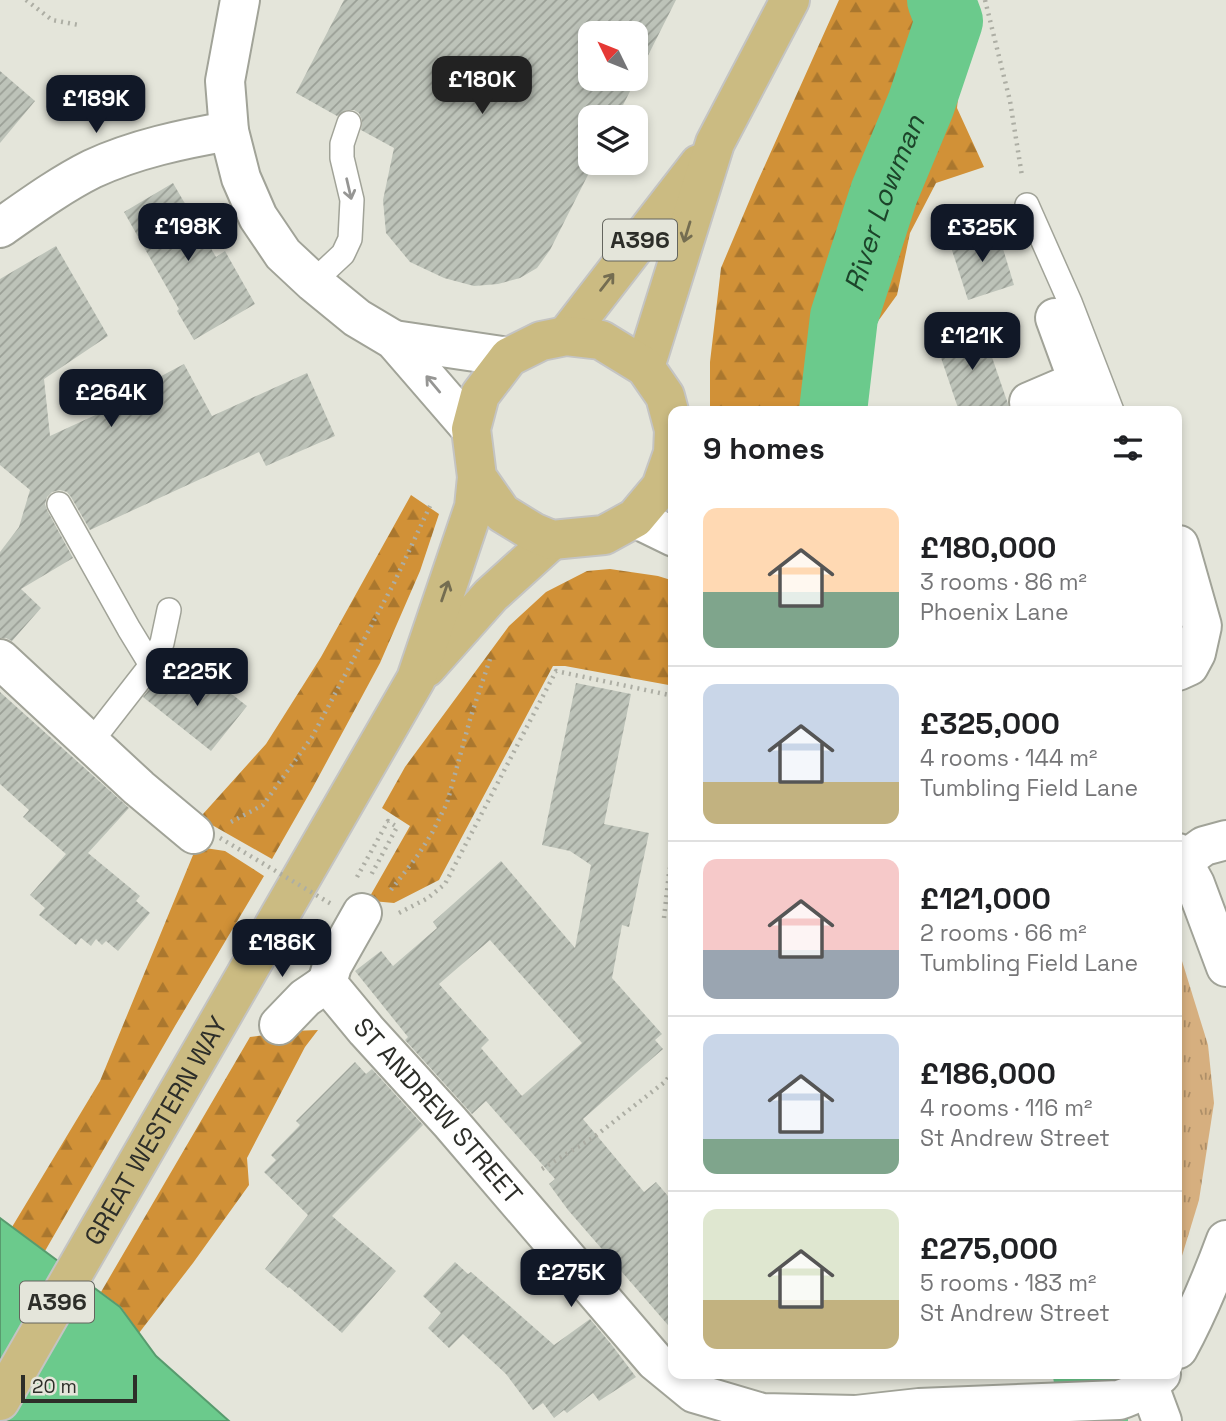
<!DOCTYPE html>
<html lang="en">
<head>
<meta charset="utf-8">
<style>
	:root { --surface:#fff; --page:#f6f6f6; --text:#202124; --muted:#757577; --line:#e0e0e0; --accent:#111827 }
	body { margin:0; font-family:"Space Grotesk",sans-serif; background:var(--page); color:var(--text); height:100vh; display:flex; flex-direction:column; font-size:26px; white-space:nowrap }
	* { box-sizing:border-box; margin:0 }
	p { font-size:23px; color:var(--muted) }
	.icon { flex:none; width:38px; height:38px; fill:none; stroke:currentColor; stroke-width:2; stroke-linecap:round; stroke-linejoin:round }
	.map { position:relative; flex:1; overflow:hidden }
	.drawer { position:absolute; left:668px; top:406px; width:514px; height:973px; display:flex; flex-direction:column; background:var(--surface); border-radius:14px; box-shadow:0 4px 10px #0003 }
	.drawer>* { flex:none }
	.needle { width:46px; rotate:313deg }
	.tools { position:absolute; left:578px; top:21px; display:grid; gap:14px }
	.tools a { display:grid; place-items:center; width:70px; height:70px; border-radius:14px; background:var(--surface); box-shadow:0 4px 10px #0003; font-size:35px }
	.scale { position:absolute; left:21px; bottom:18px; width:116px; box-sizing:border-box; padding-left:7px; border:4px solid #2d2e29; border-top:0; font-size:19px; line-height:24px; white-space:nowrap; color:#2d2e29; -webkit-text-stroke:5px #e4e5da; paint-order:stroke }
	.price { position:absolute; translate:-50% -60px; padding:0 16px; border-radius:14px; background:var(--accent); color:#fff; font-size:23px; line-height:46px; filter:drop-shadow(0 2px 4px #0008) }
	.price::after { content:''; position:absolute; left:50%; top:42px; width:21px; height:16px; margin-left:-10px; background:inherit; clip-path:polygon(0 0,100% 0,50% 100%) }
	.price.current { background:#222; color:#fff }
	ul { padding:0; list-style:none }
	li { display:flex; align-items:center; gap:21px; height:175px; padding:0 35px }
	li+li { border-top:2px solid var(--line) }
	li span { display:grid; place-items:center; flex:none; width:196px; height:140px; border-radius:14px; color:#555 }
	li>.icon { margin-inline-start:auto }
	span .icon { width:84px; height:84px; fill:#fffc; stroke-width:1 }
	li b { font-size:30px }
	h2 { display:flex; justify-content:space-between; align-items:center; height:84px; padding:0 35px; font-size:30px }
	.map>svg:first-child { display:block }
	.grass { fill:url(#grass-tufts) }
	.forest { fill:url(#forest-firs) }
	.water { fill:#6bca8c; stroke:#589b6e; stroke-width:2 }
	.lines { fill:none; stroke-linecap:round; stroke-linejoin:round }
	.river { stroke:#6bca8c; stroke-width:68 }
	.building { fill:url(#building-hatch); fill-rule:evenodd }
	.lane-casing { stroke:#a1a398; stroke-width:26 }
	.street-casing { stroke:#a1a398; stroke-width:42 }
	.primary-casing { stroke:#c4c4c3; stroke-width:42 }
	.path { stroke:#adaea4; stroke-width:4.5; stroke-dasharray:2 5; stroke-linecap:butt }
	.lane { stroke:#fff; stroke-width:23 }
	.street { stroke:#fff; stroke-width:38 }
	.primary { stroke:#cbbb82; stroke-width:38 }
	.path-bridge { stroke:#adaea4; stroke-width:4.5; stroke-dasharray:2 5; stroke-linecap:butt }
	.oneway { stroke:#969694 }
	.oneway2 { stroke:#746d51 }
	.labels { text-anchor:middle; stroke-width:5; stroke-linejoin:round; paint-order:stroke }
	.shield { fill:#e4e5da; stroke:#64655e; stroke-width:2 }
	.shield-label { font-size:24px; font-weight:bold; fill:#2d2e29 }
	.street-label { font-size:26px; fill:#2d2e29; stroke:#e4e5da }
	.water-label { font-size:28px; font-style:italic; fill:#1c442a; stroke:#e4e5da }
</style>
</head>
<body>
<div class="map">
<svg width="1226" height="1421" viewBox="0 0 1226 1421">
	<defs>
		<pattern id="grass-tufts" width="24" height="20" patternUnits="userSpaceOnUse" patternTransform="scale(1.75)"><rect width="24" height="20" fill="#d6af7f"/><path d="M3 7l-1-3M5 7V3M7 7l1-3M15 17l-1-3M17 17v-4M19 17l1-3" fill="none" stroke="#ae8f68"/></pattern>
		<pattern id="forest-firs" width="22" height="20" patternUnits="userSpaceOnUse" patternTransform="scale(1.75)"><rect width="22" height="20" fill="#d19137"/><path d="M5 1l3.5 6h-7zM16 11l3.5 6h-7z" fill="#aa772e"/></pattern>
		<pattern id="building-hatch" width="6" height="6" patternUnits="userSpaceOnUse" patternTransform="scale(1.75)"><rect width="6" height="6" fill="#bdc3b9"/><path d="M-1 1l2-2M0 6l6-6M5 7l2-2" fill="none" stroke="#9a9f96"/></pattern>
	</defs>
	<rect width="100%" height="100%" fill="#e4e5da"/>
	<polygon class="grass" points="1178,948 1208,1045 1214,1103 1199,1200 1178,1269"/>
	<g class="forest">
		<polygon points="839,0 957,0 964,40 957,108 984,167 936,183 910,233 897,295 876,324 852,366 861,411 712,411 710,407 710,362 721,268 756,185"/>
		<polygon points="411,495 439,514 420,571 380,663 312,789 272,859 205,821 203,814 266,744 321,657"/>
		<polygon points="610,569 658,576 674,581 674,686 565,666 553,666 439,880 394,903 372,901 369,898 410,826 382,808 405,767 509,626 546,592 587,571"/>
		<polygon points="205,848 225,851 264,876 175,1026 45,1251 12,1227 100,1081 193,855"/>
		<polygon points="318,1030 305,1047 247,1158 249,1185 193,1263 139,1333 121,1307 101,1292 250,1037 293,1031"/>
	</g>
	<polygon class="water" points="0,1218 120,1307 156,1356 229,1421 0,1421"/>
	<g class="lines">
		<g class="river">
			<path id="s1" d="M833 411 844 317 884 193 921 104 949 21 941 0"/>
			<polyline points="1087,1374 1094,1421"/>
		</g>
	</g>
	<g class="building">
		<path d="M344 0H676L617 117H590V163H594L550 250 537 268 520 278 498 284 474 286 444 278 410 262 386 233 383 200 394 148 361 130 362 120 359 113 354 110H346L337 116 296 93ZM590 33H635V79H590Z"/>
		<polygon points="0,71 35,101 0,143"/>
		<polygon points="173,183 216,257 225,251 255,304 194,340 177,311 179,309 124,212"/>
		<polygon points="997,229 1014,285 968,300 950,244"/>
		<polygon points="56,246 108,336 44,379 50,436 154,388 150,382 184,364 212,416 307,373 335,436 266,466 259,452 90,530 71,497 67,492 60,490 52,492 47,497 45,504 47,510 73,558 21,589 41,608 12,641 6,638 0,638 0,552 19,527 30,490 0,465 0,279"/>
		<polygon points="981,325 1008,404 1009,411 959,411 935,340"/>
		<polygon points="163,672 190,693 206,674 247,706 211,751 143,697"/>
		<path d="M576 683 631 694 604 824 649 833 629 927 622 925 612 978 662 1034 655 1040 663 1049 583 1119 644 1192 656 1182 674 1203V1332L568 1210 549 1184 555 1179 486 1101 472 1114 405 1040 408 1037 355 971 381 951 393 966 437 928 433 922 501 861 575 948 591 865 570 851 542 845ZM490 940 582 1043 522 1096 481 1048 489 1040 439 984Z"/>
		<polygon points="0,692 129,808 88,853 140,896 136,901 150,913 118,951 106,941 102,945 96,939 91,946 81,938 76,945 39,915 45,908 30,895 66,854 23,817 29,810 0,784"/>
		<polygon points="355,1062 366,1074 372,1069 423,1125 332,1216 396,1271 342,1333 289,1287 288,1288 265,1269 308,1215 264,1172 276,1160 271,1155 300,1125 296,1121"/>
		<polygon points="455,1262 468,1274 471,1272 554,1345 590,1319 611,1344 636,1377 599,1401 593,1393 567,1413 564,1410 554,1418 543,1403 533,1410 506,1374 463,1334 449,1348 428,1328 441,1313 423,1296"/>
	</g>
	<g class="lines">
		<g class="lane-casing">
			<g id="lane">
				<polyline points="1027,205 1070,302 1112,411"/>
				<polyline points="313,282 343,254 350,239 352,200 342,158 342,144 349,123"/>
				<polyline points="59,504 129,629 151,665"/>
				<polyline points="91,742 151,665 162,643 169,610"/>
			</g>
		</g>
		<g class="street-casing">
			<g id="street">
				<polyline points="240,0 225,81 229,131 241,178 258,217 283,254 313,282 357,318 394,340 471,429"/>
				<path d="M0 228C30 207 60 185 92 169 135 149 183 139 229 131"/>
				<polyline points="1055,318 1089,411"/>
				<polyline points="394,340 509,357"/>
				<polyline points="1029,402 1078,381"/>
				<polyline points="635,518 674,537"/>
				<polyline points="0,659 139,788 194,834"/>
				<polyline points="1178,671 1189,666 1196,653 1202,626 1179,545"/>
				<polyline points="1178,853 1195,884 1226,967"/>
				<polyline points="1183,861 1204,846 1226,840"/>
				<path id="s2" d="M362 913 332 966 327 983 366 1030 450 1122 655 1361 694 1393 762 1413 856 1415 919 1408 1119 1400C1136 1395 1148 1386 1161 1374"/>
				<polyline points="279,1025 305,998 327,983"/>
				<path d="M1178 1349C1197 1314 1212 1278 1226 1240"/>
				<polyline points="1149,1386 1162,1421"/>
			</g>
		</g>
		<g class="primary-casing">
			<g id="primary">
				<polyline points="566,336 699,164"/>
				<polyline points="645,367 715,143 790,0"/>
				<polyline points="426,668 491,595 552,540"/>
				<path id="s3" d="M0 1401 416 679 474 507 477 477 471 429 480 395 509 357 541 341 566 336 601 340 645 367 665 396 674 430 673 453 661 487 635 518 604 535 552 540 533 532 502 513 477 477"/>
			</g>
		</g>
		<g class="path">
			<polyline points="26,0 52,20 79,25"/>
			<polyline points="985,0 1010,101 1022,176"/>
			<polyline points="231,822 263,805 312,737 394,583 430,506"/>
			<polyline points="357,877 388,821 397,827 370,877"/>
			<polyline points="391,890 418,855 432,833 447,803 471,716 491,656"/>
			<polyline points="399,913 428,898 445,884 556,671 674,696"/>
			<polyline points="664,918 669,873 674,848"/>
			<polyline points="542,1169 594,1137 666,1081 674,1068"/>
		</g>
		<use href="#lane" class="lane"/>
		<use href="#street" class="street"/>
		<use href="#primary" class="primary"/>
		<polyline class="path-bridge" points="220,838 333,905"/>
	</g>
	<defs><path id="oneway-shaft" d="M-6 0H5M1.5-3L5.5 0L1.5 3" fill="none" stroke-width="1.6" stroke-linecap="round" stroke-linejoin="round" transform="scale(1.75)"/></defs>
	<g class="oneway">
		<use href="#oneway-shaft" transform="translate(349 189) rotate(77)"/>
		<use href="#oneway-shaft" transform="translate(433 384) rotate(-130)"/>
	</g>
	<g class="oneway2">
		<use href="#oneway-shaft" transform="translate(687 232) rotate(107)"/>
		<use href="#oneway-shaft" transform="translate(607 282) rotate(-52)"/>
		<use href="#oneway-shaft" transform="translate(445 591) rotate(-71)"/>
	</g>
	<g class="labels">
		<g class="shield">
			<rect x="603" y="219.5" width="74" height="41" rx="5"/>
			<rect x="20" y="1281.5" width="74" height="41" rx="5"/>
		</g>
		<g class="shield-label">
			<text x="640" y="248">A396</text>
			<text x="57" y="1310">A396</text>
		</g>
		<g class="street-label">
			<text dy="9" stroke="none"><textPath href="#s2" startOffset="248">ST ANDREW STREET</textPath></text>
			<text dy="9" stroke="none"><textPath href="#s3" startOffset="312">GREAT WESTERN WAY</textPath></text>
		</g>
		<g class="water-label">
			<text dy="10" stroke="none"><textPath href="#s1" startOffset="215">River Lowman</textPath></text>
		</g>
	</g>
</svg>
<div class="tools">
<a><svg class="needle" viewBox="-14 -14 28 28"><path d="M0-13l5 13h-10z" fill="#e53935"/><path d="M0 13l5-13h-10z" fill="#757577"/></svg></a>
<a><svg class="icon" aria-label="layers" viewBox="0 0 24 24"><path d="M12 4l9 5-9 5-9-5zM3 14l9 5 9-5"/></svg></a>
</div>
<div class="scale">20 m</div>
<b class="price current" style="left:482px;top:116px">£180K</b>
<b class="price" style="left:96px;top:135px">£189K</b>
<b class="price" style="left:188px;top:263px">£198K</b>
<b class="price" style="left:982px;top:264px">£325K</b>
<b class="price" style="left:972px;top:372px">£121K</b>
<b class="price" style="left:111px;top:429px">£264K</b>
<b class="price" style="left:197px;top:708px">£225K</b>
<b class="price" style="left:282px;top:979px">£186K</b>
<b class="price" style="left:571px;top:1309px">£275K</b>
<section class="drawer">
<h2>9 homes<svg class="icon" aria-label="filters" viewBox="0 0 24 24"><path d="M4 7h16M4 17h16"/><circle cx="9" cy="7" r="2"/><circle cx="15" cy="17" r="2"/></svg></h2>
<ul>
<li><span style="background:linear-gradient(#ffd9b3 60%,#7fa58c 0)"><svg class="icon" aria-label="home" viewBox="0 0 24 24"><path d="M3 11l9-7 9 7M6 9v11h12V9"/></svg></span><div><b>£180,000</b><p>3 rooms · 86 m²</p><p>Phoenix Lane</p></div></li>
<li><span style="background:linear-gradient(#c9d6e8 70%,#c2b280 0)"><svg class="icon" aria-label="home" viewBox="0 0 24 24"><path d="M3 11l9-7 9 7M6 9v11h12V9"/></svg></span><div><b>£325,000</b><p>4 rooms · 144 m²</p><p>Tumbling Field Lane</p></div></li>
<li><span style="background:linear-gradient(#f6c9c9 65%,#9aa5b1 0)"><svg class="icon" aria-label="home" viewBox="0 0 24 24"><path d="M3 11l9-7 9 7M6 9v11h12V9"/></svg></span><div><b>£121,000</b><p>2 rooms · 66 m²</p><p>Tumbling Field Lane</p></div></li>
<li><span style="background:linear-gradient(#c9d6e8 75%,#7fa58c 0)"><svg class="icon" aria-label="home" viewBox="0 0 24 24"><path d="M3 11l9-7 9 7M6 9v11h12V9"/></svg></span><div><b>£186,000</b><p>4 rooms · 116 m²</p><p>St Andrew Street</p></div></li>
<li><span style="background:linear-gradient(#dfe7d0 65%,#c2b280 0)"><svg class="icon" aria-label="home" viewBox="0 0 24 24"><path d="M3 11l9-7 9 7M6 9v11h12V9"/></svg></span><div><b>£275,000</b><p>5 rooms · 183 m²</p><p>St Andrew Street</p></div></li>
</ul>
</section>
</div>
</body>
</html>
